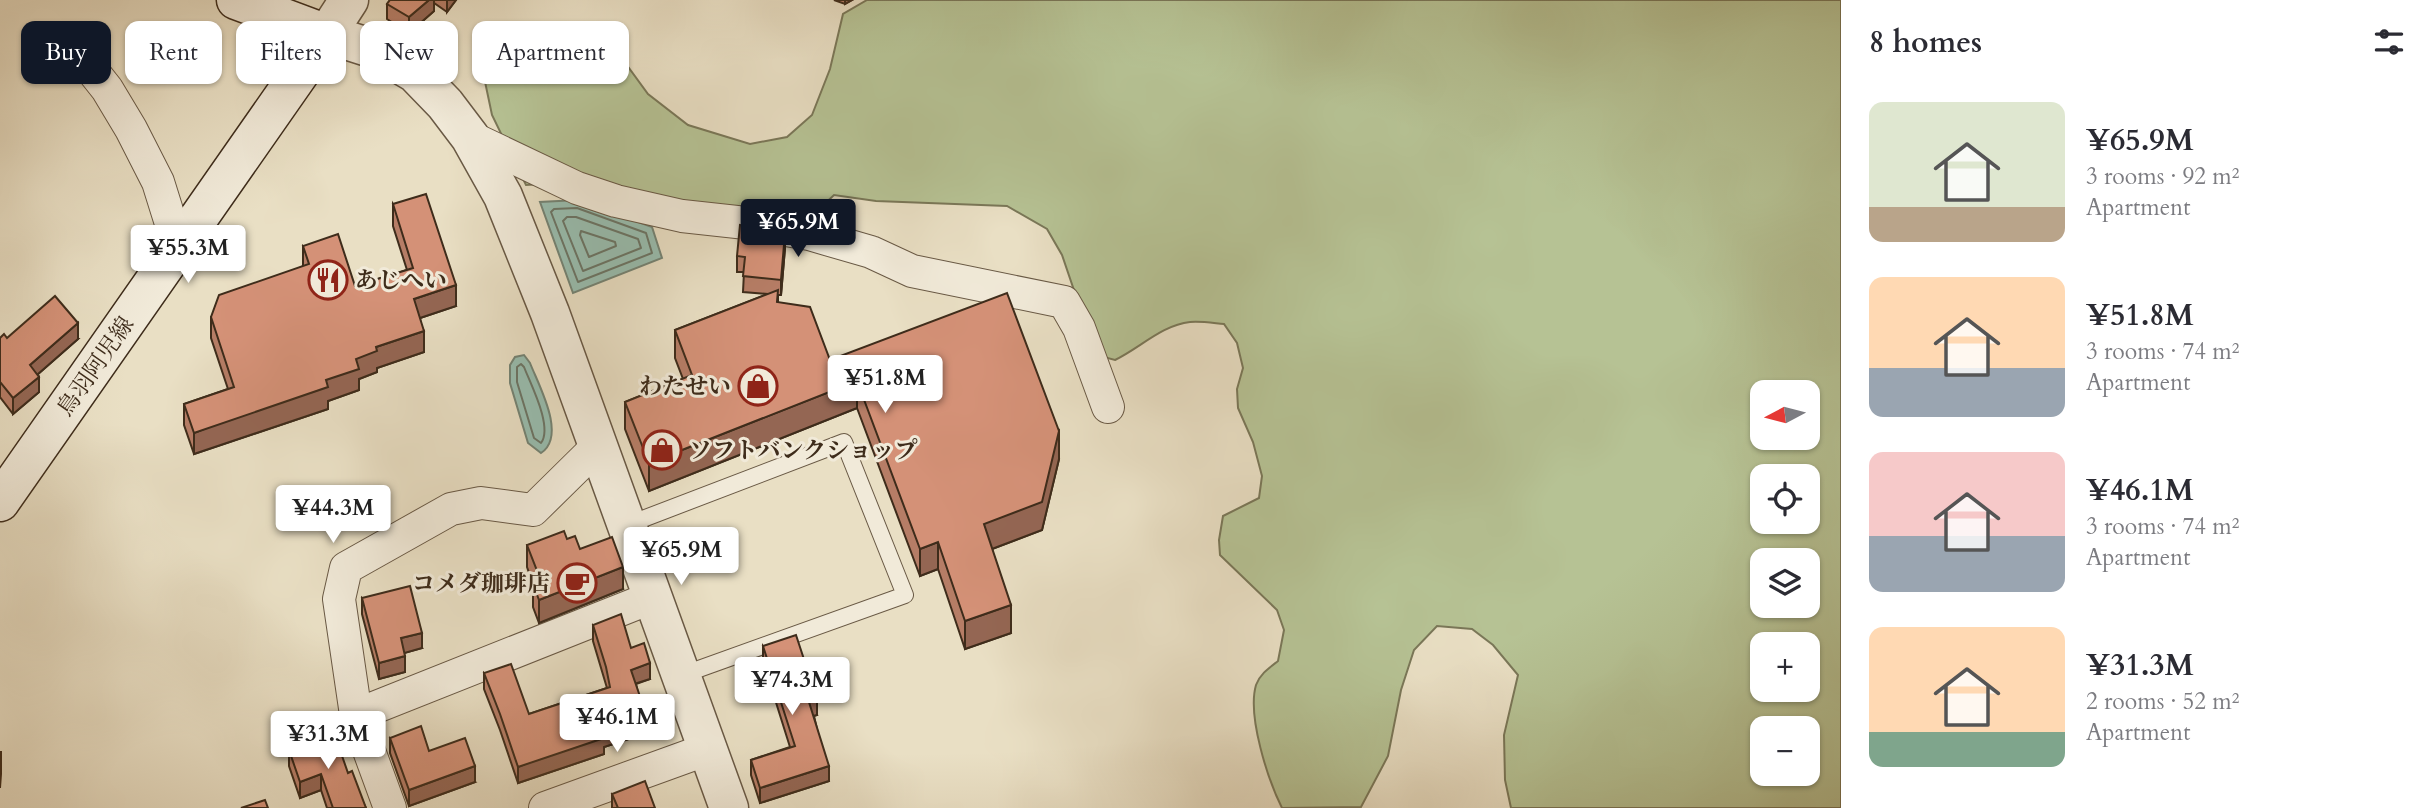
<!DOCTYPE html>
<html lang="en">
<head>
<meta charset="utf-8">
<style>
	:root { --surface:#fff; --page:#f7f7f7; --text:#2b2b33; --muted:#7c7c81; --accent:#111827 }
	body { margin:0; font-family:Cardo,"Noto Serif JP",serif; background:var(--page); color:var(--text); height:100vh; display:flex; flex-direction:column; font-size:26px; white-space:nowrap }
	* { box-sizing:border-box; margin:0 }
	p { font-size:23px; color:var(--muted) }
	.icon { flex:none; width:38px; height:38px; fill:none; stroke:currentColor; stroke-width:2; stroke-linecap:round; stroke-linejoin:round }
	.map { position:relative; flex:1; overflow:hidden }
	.details { display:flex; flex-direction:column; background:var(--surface); width:595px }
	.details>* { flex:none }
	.hud { position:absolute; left:21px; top:21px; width:665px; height:63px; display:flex; gap:14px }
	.needle { width:46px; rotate:263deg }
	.fabs { position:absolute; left:1750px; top:380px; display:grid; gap:14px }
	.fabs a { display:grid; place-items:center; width:70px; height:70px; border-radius:14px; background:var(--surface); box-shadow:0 2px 5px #0004; font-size:35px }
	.price { position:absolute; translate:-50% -60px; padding:0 16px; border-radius:7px; background:#fff; color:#222; font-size:23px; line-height:46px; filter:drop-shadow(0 2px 4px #0008) }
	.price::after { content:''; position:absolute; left:50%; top:42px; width:21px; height:16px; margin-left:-10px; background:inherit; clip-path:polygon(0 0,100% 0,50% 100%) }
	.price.selected { background:var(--accent); color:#fff }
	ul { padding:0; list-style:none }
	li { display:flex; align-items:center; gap:21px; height:175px; padding:0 28px }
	li span { display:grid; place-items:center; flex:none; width:196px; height:140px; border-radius:14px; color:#555 }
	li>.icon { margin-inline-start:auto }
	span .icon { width:84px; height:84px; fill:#fffc; stroke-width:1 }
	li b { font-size:30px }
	h2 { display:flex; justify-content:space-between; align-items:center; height:84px; padding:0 28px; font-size:30px }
	.chip { padding:0 24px; border-radius:14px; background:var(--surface); box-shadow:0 2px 5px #0004; font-size:24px; line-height:63px }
	.chip.selected { background:var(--accent); color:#fff }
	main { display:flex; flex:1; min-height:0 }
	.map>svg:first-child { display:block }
	.green { fill:#b6c294; stroke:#7a7758; stroke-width:2; fill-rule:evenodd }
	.water { fill:#98bdaf; stroke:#748374; stroke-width:2 }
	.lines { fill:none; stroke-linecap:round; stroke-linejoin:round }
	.shore { stroke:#6b7465; stroke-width:2 }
	.service-casing { stroke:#695945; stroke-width:18 }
	.minor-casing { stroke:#695945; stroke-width:34 }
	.tertiary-casing { stroke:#695945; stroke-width:41 }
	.secondary-casing { stroke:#3e2c1b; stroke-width:41 }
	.service { stroke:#f1ead9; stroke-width:16 }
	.minor { stroke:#f1ead9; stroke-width:32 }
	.tertiary { stroke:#f1ead9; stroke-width:38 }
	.secondary { stroke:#f1ead9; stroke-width:38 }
	.wall { fill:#b67d66; stroke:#3e2c1b; stroke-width:2 }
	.shaded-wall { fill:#946653; stroke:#3e2c1b; stroke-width:2 }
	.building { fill:#d49177; stroke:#3e2c1b; stroke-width:2 }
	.labels { text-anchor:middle; stroke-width:6; stroke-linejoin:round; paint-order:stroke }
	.poi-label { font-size:23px; font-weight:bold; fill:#3e2c1b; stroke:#f1ead9; text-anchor:start }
	.street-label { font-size:23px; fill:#3e2c1b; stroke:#f1ead9 }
</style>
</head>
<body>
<main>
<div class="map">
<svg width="1841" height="808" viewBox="0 0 1841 808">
	<rect width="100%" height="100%" fill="#e9dfc4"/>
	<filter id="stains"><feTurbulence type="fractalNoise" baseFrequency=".00286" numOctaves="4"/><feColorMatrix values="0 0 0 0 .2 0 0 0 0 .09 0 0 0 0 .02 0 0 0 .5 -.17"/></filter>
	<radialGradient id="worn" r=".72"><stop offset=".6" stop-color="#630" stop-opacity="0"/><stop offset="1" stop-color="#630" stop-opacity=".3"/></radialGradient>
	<path class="green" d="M867 0H1841V808H1511L1505 780 1504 735 1518 675 1493 645 1472 629 1437 626 1414 650 1401 690 1388 756 1361 807 1282 808C1268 780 1247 716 1256 685 1260 674 1269 668 1278 661L1284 630 1277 610 1220 555 1219 540 1223 516 1259 498 1262 476 1253 442 1238 408 1237 389 1243 368 1237 343 1224 324C1213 323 1201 321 1190 322 1162 325 1140 348 1115 360L1096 355 1062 255 1047 229 1007 206 876 201 834 195 816 212 785 221 562 183 526 185 492 115 484 77 490 67C536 59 580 59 626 64L648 94 688 125 750 144 787 137 812 115 830 69 843 14ZM1762 392H1808V438H1762ZM1762 476H1808V522H1762ZM1762 560H1808V606H1762ZM1762 644H1808V690H1762ZM1762 728H1808V774H1762Z"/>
	<g class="water">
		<polygon points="578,200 652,227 662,258 573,293 540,202"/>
		<path d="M524 355 530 363C539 386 567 436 541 453L528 443 510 383V365L515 357Z"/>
	</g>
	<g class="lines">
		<g class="shore">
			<polygon points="577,208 646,233 652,253 578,282 551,212 554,209"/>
			<polygon points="567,217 576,217 638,239 641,248 583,271 563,221"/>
			<polygon points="581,231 615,242 616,246 589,257 580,235"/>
			<path d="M521 364 524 367C531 385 553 427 541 443L534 438 517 382V367Z"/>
		</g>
		<g class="service-casing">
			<polyline id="service" points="627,525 844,442 905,595 682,675"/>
		</g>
		<g class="minor-casing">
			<g id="minor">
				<polyline points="79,45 84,60 107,89 131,129 158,182 178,246"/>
				<polyline points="470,137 577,188 616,201 682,216 746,223 809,234 871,252 912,271 1064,302 1079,328 1108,407"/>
				<polyline points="356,715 653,597"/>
				<polyline points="390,808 356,715 339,599 346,568 451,509 481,503 533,510 597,447"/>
				<polyline points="545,808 708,749"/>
			</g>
		</g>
		<g class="tertiary-casing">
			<polyline id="tertiary" points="349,0 327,34 374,49 415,73 445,104 470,137 503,196 550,313 729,808"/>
		</g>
		<g class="secondary-casing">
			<polyline id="secondary" points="0,502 327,34 236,0"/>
		</g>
		<use href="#service" class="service"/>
		<use href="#minor" class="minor"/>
		<use href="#tertiary" class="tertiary"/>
		<use href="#secondary" class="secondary"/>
	</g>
	<g class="wall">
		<polygon points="390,0 456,0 447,12 434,3 434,11 409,33 387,19 387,4"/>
		<polygon points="834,0 852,0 845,4"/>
		<polygon points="393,204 456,306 420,318 424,352 377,368 377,372 359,379 359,390 328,401 328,409 194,454 184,425 184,404 228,389 211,338 211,317 303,266 303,246 355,286 407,270 393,226"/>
		<polygon points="785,248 781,295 778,295 778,303 830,360 1059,459 1042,530 992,549 1011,633 965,649 938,569 920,576 857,408 649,491 625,429 625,402 683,379 675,358 675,330 768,294 743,292 744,272 737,272 737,256"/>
		<polygon points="0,338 7,338 78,339 37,375 39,392 13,414 0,397"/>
		<polygon points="567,539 580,549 623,589 539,623 533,607 533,584 527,567 527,545"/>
		<polygon points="362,598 422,648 404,653 405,672 379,679 362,614"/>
		<polygon points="593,625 631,648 650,679 636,684 647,733 604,747 604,754 518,783 500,730 484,689 484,673 529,714 607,688 593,641"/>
		<polygon points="763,646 817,715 814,716 829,781 760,803 751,775 751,760 790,747 763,661"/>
		<polygon points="390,738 475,782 409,806 390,753"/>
		<polygon points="289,750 348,773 366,808 327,808 321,790 300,798 289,766"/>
		<polygon points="612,794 655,808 612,808"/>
	</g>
	<g class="shaded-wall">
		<polygon points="429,0 434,0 434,11 409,33 409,17"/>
		<polygon points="447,0 456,0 447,12"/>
		<polygon points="845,0 852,0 845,4"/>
		<polygon points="785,233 785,248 781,295 781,280"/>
		<polygon points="456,285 456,306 414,320 414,299"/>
		<polygon points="78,323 78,339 30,381 30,365"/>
		<polygon points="424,331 424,352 377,368 377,372 359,379 359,390 328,401 328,409 194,454 194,433 326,380 356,359 376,347"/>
		<polygon points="39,377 39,392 13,414 13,398"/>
		<polygon points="857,381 857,408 649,491 649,463"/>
		<polygon points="1059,431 1059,459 1042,530 984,552 984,524"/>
		<polygon points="938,542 938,569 920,576 920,549"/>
		<polygon points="623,567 623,589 539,623 539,600"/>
		<polygon points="1011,605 1011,633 965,649 965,621"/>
		<polygon points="422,633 422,648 401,654 401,638"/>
		<polygon points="405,656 405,672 379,679 379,663"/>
		<polygon points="650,663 650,679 631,685 631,670"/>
		<polygon points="817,699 817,715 809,717 809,702"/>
		<polygon points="647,717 647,733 604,747 604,754 518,783 518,767 602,732"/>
		<polygon points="1,751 1,774 0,788 0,765"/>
		<polygon points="475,766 475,782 409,806 409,790"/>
		<polygon points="829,766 829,781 760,803 760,788"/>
		<polygon points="321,774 321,790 300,798 300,782"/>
	</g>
	<g class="building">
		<polygon points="390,0 429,0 409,17 387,4"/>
		<polygon points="426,194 456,285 414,299 424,331 376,347 377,351 356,359 359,369 326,380 328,387 194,433 184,404 234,387 211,317 219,295 309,264 303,246 338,234 355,286 413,268 393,204"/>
		<polygon points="740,225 785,233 781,280 743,276 745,257 737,256"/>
		<polygon points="778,290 777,302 810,307 830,360 1007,293 1059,431 1042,502 984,524 1011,605 965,621 938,542 920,549 857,381 649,463 625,402 692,375 675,330"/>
		<polygon points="55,296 78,323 30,365 39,377 13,398 0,382 0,338 4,334 7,338"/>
		<polygon points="564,531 567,539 575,536 580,549 612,537 623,567 539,600 533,584 541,581 527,545"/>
		<polygon points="410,586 422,633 401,638 405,656 379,663 362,598"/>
		<polygon points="621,614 631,648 644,643 650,663 631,670 647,717 602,732 604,738 518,767 500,714 484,673 511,664 529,714 610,687 606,667 593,625"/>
		<polygon points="796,635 817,699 809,702 829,766 760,788 751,760 795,746 763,646"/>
		<polygon points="421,726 429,751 465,738 475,766 409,790 390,738"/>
		<polygon points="334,733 348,773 352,771 366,808 333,808 321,774 300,782 289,750"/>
		<polygon points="645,781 655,808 618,808 612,794"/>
		<polygon points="265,800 268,808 241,808"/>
	</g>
	<defs>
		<g id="restaurant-ring" transform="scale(2.0125)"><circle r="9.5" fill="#f1ead9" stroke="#8f2418" stroke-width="1.5"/><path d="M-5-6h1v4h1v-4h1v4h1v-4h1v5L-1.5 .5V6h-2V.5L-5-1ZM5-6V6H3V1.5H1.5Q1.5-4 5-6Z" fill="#8f2418"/></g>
		<g id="shop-ring" transform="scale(2.0125)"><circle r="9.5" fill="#f1ead9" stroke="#8f2418" stroke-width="1.5"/><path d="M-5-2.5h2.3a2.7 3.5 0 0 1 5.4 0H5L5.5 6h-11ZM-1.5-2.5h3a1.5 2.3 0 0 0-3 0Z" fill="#8f2418"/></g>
		<g id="cafe-ring" transform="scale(2.0125)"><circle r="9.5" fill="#f1ead9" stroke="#8f2418" stroke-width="1.5"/><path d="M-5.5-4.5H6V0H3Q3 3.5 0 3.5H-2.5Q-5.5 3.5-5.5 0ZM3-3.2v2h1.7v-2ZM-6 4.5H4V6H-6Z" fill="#8f2418"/></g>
	</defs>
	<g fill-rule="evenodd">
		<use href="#restaurant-ring" x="328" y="280"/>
		<use href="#shop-ring" x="758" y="386"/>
		<use href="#shop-ring" x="662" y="450"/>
		<use href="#cafe-ring" x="577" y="583"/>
	</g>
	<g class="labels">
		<g class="poi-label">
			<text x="355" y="288">あじへい</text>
			<text x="731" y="394" text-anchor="end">わたせい</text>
			<text x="689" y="458">ソフトバンクショップ</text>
			<text x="550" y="591" text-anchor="end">コメダ珈琲店</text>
		</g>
		<g class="street-label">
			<text transform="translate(95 366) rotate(-55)" y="8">鳥羽阿児線</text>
		</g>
	</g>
	<rect width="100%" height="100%" filter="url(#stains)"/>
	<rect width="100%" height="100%" fill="url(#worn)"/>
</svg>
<div class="fabs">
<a><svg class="needle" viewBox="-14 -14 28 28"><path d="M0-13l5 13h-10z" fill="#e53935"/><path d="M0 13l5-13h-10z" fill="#7c7c81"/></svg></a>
<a><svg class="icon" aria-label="locate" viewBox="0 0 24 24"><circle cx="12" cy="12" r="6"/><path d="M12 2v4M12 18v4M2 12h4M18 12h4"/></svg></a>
<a><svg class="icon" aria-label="layers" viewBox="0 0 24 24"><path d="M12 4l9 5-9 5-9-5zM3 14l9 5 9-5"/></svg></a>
<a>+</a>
<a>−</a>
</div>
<b class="price selected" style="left:798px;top:259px">¥65.9M</b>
<b class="price" style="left:188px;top:285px">¥55.3M</b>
<b class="price" style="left:885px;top:415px">¥51.8M</b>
<b class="price" style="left:333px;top:545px">¥44.3M</b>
<b class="price" style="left:681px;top:587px">¥65.9M</b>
<b class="price" style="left:792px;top:717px">¥74.3M</b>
<b class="price" style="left:617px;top:754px">¥46.1M</b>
<b class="price" style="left:328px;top:771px">¥31.3M</b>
<div class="hud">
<a class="chip selected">Buy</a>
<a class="chip">Rent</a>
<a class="chip">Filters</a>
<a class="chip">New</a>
<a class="chip">Apartment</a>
</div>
</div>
<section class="details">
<h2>8 homes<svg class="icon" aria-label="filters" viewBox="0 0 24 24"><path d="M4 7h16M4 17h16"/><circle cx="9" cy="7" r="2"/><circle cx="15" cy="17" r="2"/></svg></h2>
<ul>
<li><span style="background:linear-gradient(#dfe7d0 75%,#b9a48a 0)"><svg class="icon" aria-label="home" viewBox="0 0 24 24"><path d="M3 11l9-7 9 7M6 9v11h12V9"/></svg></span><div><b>¥65.9M</b><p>3 rooms · 92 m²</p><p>Apartment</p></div></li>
<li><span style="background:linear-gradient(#ffd9b3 65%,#9aa5b1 0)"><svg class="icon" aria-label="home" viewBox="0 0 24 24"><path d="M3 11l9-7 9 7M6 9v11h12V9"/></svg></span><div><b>¥51.8M</b><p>3 rooms · 74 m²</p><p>Apartment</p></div></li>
<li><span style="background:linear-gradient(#f6c9c9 60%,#9aa5b1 0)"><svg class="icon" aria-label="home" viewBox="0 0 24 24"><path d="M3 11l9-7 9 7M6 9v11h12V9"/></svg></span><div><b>¥46.1M</b><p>3 rooms · 74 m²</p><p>Apartment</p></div></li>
<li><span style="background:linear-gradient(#ffd9b3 75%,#7fa58c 0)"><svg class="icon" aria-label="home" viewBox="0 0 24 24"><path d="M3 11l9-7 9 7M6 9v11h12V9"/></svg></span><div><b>¥31.3M</b><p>2 rooms · 52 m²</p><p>Apartment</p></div></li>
</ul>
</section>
</main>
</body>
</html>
